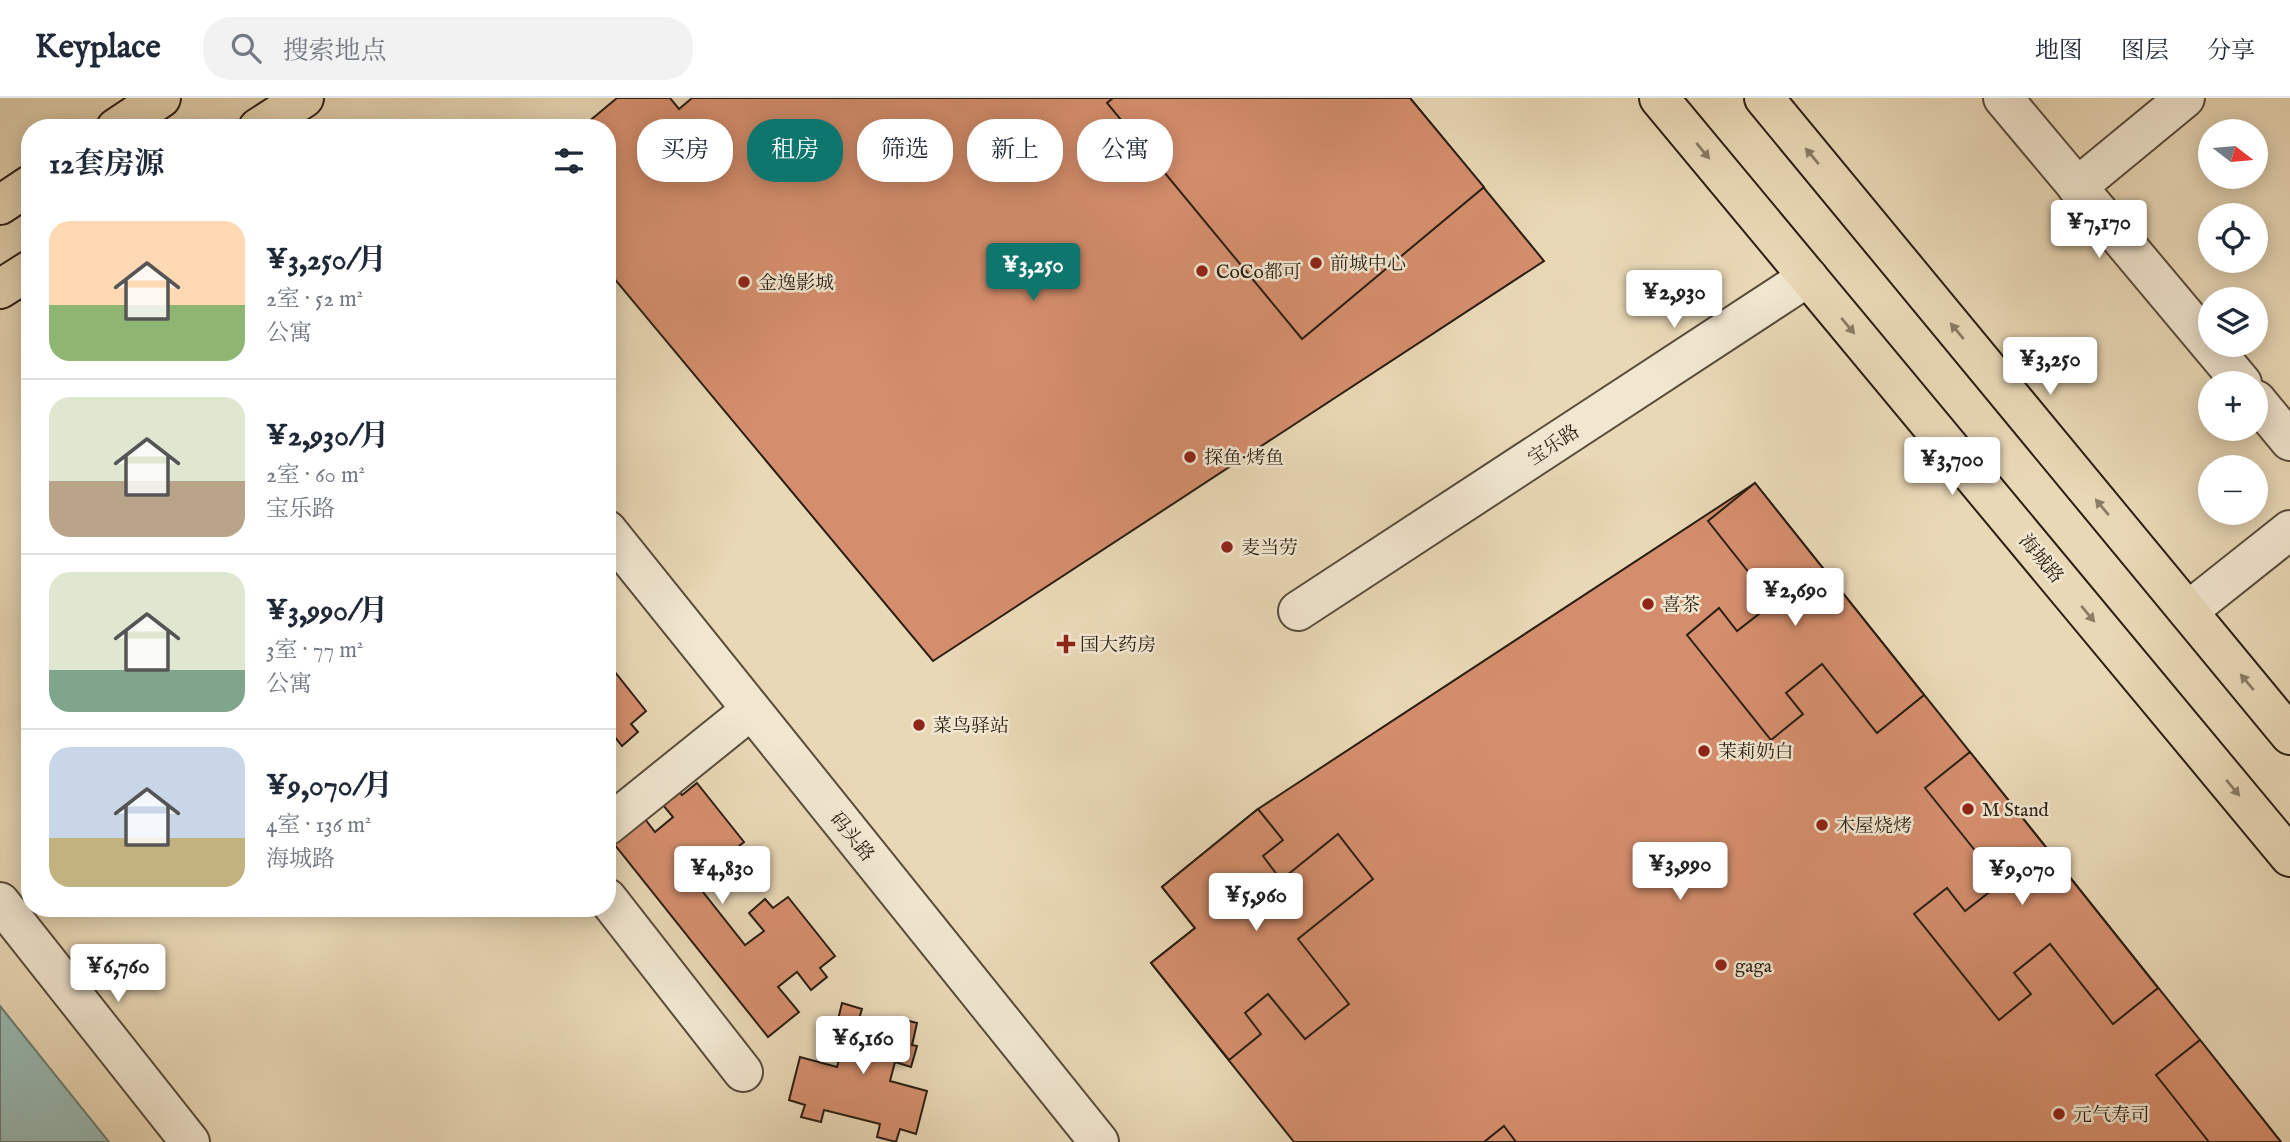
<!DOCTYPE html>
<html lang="zh">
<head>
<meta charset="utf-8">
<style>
	:root { --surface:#fff; --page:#f2f2f3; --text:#1f2937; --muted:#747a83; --line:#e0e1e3; --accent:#0f766e }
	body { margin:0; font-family:"IM FELL English","Noto Serif SC",serif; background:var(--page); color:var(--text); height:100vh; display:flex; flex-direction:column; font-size:26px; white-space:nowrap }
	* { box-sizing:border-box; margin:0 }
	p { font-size:23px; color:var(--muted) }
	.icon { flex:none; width:38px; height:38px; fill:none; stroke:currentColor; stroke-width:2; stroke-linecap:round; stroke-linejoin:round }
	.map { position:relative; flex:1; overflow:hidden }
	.panel { position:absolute; left:21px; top:21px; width:595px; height:798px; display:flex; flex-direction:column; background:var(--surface); border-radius:28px; box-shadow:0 4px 18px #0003 }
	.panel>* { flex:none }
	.guide { position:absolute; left:637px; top:21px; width:665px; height:63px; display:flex; gap:14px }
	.needle { width:46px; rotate:106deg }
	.controls { position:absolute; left:2198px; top:21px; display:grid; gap:14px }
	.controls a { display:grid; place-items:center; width:70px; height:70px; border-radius:50%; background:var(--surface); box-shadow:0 4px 18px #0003; font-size:35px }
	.price { position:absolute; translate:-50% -60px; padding:0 16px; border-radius:7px; background:#fff; color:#222; font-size:23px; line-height:46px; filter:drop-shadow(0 2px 4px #0008) }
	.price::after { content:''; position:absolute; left:50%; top:42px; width:21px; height:16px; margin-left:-10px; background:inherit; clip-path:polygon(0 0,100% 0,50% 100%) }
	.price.selected { background:var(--accent); color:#fff }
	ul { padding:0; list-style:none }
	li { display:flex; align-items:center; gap:21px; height:175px; padding:0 28px }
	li+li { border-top:2px solid var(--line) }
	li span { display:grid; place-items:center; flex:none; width:196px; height:140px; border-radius:21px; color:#555 }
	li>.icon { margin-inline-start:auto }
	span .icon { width:84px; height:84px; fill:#fffc; stroke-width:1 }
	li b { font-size:30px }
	h2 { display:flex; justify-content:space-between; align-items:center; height:84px; padding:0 28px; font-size:30px }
	.chip { padding:0 24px; border-radius:28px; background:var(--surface); box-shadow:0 4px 18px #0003; font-size:24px; line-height:63px }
	.chip.selected { background:var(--accent); color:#fff }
	header { display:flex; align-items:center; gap:42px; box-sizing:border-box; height:98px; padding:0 35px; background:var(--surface); border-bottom:2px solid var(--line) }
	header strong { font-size:33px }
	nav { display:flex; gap:38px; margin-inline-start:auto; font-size:24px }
	.search { width:490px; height:63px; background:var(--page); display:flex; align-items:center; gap:18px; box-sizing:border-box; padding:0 24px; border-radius:28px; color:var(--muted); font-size:26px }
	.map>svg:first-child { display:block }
	.water { fill:#98b9b3; stroke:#6c7b73; stroke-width:2 }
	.building { fill:#d58e6d; stroke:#291e12; stroke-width:2 }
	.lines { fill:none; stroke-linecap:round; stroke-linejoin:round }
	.minor-casing { stroke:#594c3b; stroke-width:42 }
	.major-casing { stroke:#291e12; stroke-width:42 }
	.minor { stroke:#f1e6d0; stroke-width:38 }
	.major { stroke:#e9d8b6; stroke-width:38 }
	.oneway { fill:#897b64 }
	.poi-dot { fill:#8f2418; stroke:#f1e6d0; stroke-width:2.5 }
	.labels { text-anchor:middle; stroke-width:5; stroke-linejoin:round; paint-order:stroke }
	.poi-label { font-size:19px; fill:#291e12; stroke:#f1e6d0; text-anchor:start }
	.street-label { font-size:19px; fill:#291e12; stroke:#f1e6d0 }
</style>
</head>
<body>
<header>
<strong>Keyplace</strong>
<div class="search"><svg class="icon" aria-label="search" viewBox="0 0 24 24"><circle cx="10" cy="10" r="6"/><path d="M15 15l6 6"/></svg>搜索地点</div>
<nav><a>地图</a><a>图层</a><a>分享</a></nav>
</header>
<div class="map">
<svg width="2290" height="1044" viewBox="0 0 2290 1044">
	<rect width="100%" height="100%" fill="#e9d8b6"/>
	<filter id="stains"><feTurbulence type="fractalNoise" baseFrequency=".00286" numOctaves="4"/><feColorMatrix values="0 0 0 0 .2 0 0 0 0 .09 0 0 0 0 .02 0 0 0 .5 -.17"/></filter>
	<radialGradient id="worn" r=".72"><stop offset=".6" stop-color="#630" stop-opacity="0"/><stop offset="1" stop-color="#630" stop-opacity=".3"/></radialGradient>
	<polygon class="water" points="0,908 109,1044 0,1044"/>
	<g class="building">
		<polygon points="617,0 670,0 679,11 692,0 1410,0 1544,163 933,563 607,172 607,30 581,30"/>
		<polygon points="1113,0 1410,0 1484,89 1302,241 1107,5"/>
		<polygon points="1755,385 2200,942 2281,1044 1294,1044 1151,865 1195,830 1162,789 1258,711"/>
		<polygon points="1755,385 1924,597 1877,635 1822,566 1786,595 1803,616 1771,642 1687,537 1719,510 1737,533 1773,505 1708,423"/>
		<polygon points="607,564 646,613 631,626 638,634 622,648 607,629"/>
		<polygon points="1970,654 2158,890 2113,926 2050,846 2014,875 2031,896 1999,922 1914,816 1947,790 1965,813 2001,785 1925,690"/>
		<polygon points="697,685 744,744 729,756 737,765 720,779 706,760 688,775 745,847 764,833 749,815 765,801 773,810 788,799 835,858 820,870 827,879 811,892 797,874 778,889 799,914 768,939 607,737 635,708 655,734 673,719 658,701 675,688 682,697"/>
		<polygon points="1258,711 1283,742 1263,758 1281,782 1338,736 1373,781 1298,841 1349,906 1305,941 1268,896 1245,915 1261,936 1229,962 1151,865 1195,830 1162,789"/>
		<polygon points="842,905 862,911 859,921 894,931 897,920 917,925 912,947 917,948 911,969 895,964 890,983 927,993 916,1036 900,1031 896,1044 877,1039 880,1026 824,1012 821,1024 801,1019 805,1007 789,1002 800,959 837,969 842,950 826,946 832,925 837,926"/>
		<polygon points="2200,942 2281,1044 2209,1044 2156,977"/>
		<polygon points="1504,1028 1516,1044 1484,1044"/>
	</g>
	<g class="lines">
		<g class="minor-casing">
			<g id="minor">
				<polyline points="2003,0 2242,285"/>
				<polyline points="2077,89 2185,0"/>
				<polyline points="2256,302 2290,343"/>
				<polyline points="607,432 1099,1044"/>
				<polyline points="1298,513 1808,179"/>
				<polyline points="2188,513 2290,432"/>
				<polyline points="607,728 751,612"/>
				<polyline points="607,800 743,974"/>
				<polyline points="0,804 190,1044"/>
			</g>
		</g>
		<g class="major-casing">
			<g id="major">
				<polyline points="1659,0 2290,759"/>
				<polyline points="1764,0 2290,637"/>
				<polyline points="116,30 161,0"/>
				<polyline points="258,30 304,0"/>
				<polyline points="0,107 30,87"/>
				<polyline points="0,191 30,172"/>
			</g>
		</g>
		<use href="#minor" class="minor"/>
		<use href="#major" class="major"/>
	</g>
	<defs><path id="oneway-solid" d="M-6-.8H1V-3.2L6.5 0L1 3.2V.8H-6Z" transform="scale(1.75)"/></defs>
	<g class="oneway">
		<use href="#oneway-solid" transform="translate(1703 53) rotate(50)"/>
		<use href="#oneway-solid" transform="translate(1812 58) rotate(-130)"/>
		<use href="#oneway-solid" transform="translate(1848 228) rotate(50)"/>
		<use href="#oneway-solid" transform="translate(1957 233) rotate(-130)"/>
		<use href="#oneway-solid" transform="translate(2102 409) rotate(-130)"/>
		<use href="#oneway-solid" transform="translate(2088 516) rotate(50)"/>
		<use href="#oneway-solid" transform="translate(2247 584) rotate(-130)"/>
		<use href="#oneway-solid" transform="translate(2233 690) rotate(50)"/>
	</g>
	<g class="poi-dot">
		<circle cx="1316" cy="165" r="7"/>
		<circle cx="1202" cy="173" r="7"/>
		<circle cx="744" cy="184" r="7"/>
		<circle cx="1190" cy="359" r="7"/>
		<circle cx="1227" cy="449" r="7"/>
		<circle cx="1648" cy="506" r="7"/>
		<path d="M1062.5 535.5h7v7h7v7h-7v7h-7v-7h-7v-7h7z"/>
		<circle cx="919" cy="627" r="7"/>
		<circle cx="1704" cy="653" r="7"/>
		<circle cx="1968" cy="711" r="7"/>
		<circle cx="1822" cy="727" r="7"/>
		<circle cx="1721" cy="867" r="7"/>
		<circle cx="2059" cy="1016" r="7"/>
	</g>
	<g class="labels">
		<g class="poi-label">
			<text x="1330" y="172">前城中心</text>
			<text x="1216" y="180">CoCo都可</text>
			<text x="758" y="191">金逸影城</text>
			<text x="1204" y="366">探鱼·烤鱼</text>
			<text x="1241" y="456">麦当劳</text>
			<text x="1662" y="513">喜茶</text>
			<text x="1080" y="553">国大药房</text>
			<text x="933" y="634">菜鸟驿站</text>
			<text x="1718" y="660">茉莉奶白</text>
			<text x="1982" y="718">M Stand</text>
			<text x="1836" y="734">木屋烧烤</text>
			<text x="1735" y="874">gaga</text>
			<text x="2073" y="1023">元气寿司</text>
		</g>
		<g class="street-label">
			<text transform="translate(1553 346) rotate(-33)" y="7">宝乐路</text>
			<text transform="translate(2042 460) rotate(50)" y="7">海城路</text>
			<text transform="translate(853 738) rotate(51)" y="7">码头路</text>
		</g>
	</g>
	<rect width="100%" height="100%" filter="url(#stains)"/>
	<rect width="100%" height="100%" fill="url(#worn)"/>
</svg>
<div class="controls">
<a><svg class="needle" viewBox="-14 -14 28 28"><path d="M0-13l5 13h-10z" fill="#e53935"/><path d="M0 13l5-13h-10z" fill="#747a83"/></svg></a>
<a><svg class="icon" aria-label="locate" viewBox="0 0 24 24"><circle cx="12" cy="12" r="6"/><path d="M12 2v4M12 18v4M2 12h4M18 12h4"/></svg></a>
<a><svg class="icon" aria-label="layers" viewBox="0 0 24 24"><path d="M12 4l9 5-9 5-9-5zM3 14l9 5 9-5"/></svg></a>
<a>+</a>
<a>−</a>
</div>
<b class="price" style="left:2099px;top:162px">¥7,170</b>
<b class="price selected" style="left:1033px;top:205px">¥3,250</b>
<b class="price" style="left:1674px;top:232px">¥2,930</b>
<b class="price" style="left:2050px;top:299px">¥3,250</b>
<b class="price" style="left:1952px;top:399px">¥3,700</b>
<b class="price" style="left:1795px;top:530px">¥2,690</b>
<b class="price" style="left:1680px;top:804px">¥3,990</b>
<b class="price" style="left:722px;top:808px">¥4,830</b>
<b class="price" style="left:2022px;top:809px">¥9,070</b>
<b class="price" style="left:1256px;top:835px">¥5,960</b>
<b class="price" style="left:118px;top:906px">¥6,760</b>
<b class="price" style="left:863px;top:978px">¥6,160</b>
<div class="guide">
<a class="chip">买房</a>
<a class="chip selected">租房</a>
<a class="chip">筛选</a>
<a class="chip">新上</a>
<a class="chip">公寓</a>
</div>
<section class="panel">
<h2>12套房源<svg class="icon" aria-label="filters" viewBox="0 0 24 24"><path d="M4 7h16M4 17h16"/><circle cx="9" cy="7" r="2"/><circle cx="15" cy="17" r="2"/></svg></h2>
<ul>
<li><span style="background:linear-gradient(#ffd9b3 60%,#8fb573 0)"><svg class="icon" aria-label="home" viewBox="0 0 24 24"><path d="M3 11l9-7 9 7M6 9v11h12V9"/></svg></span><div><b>¥3,250/月</b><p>2室 · 52 m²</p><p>公寓</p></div></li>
<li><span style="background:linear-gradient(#dfe7d0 60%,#b9a48a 0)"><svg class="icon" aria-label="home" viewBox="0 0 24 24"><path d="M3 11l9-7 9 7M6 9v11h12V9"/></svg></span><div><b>¥2,930/月</b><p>2室 · 60 m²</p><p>宝乐路</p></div></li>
<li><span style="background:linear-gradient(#dfe7d0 70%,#7fa58c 0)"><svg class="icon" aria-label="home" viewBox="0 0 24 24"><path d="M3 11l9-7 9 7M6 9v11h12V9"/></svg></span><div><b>¥3,990/月</b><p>3室 · 77 m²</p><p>公寓</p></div></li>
<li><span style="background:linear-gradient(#c9d6e8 65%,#c2b280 0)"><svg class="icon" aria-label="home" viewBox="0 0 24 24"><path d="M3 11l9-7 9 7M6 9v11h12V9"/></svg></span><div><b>¥9,070/月</b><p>4室 · 136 m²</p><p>海城路</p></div></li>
</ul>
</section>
</div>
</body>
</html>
